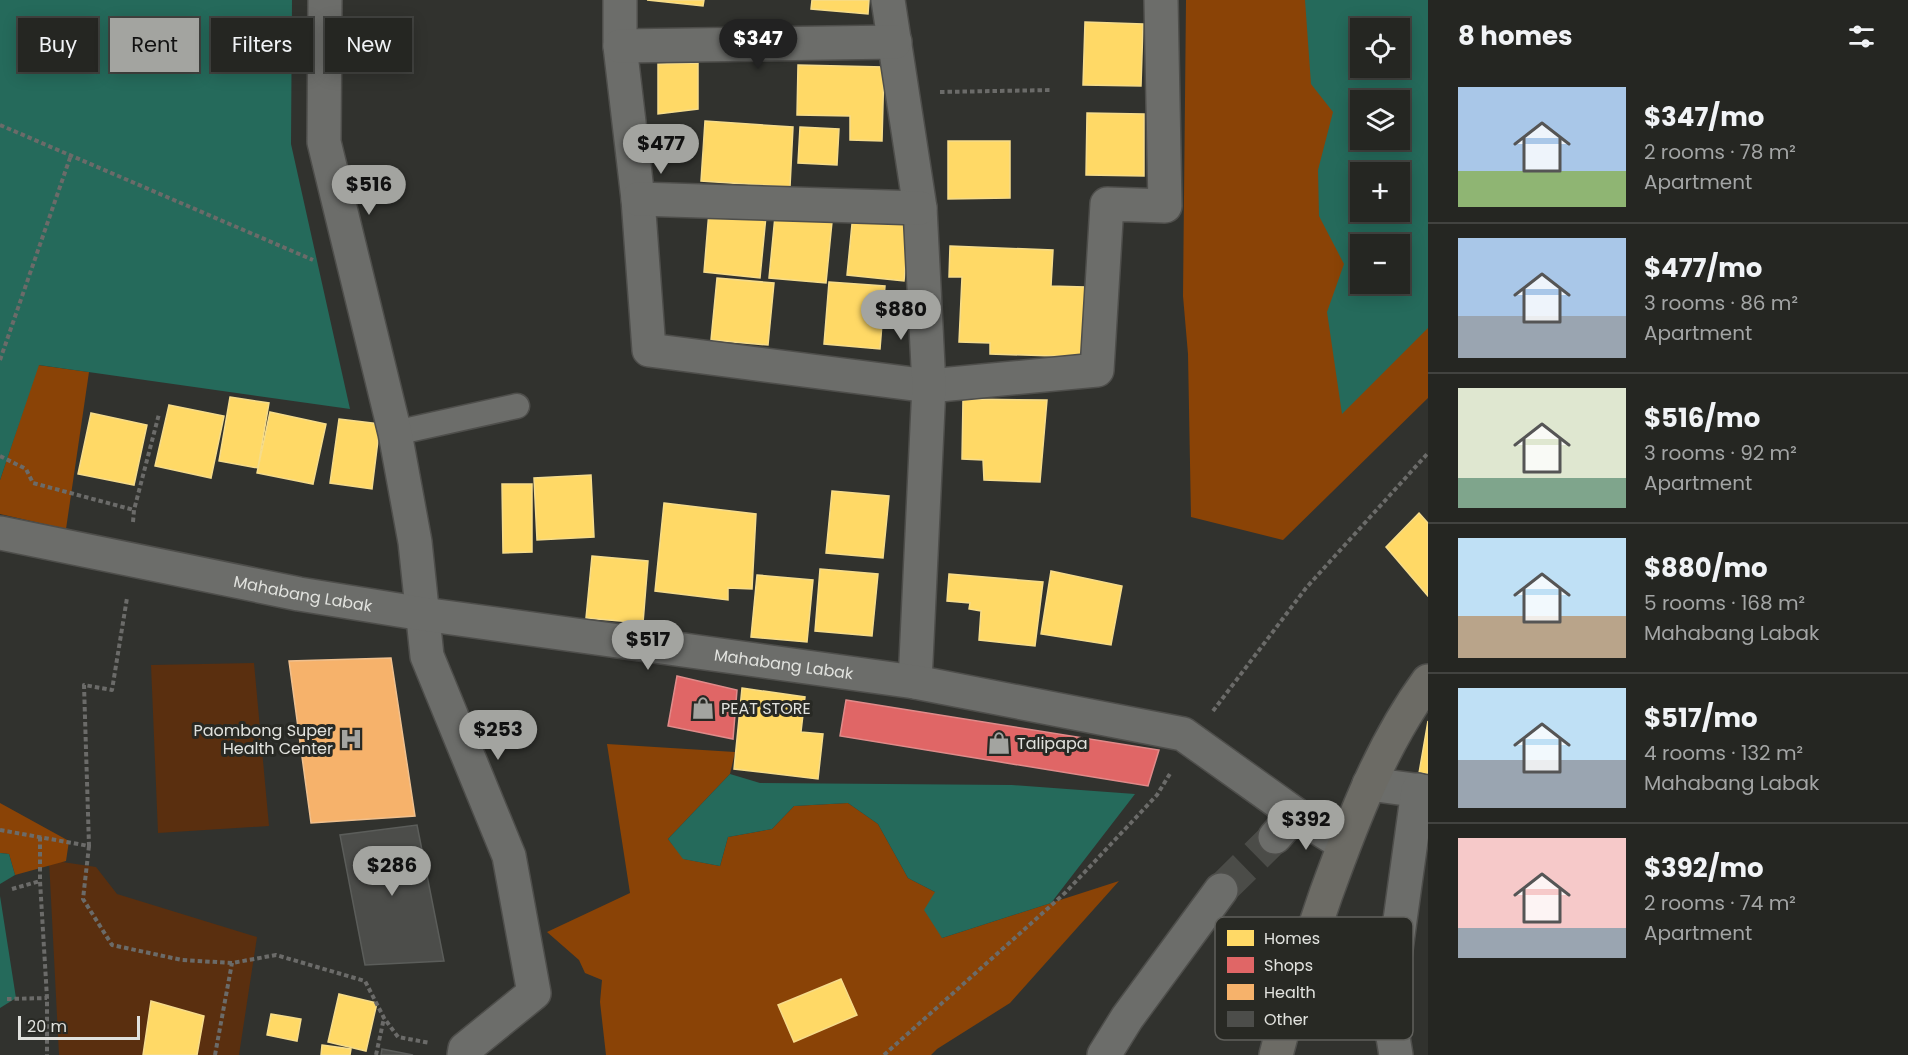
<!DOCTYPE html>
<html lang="en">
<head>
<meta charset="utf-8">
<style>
	:root { --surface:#252622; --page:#2d2e2a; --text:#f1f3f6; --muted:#a3a5a5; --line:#424340; --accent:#a3a4a0 }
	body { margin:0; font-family:Poppins,sans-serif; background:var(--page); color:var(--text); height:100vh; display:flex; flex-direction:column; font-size:22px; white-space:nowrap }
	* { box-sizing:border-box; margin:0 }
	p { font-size:20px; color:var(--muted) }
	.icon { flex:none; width:33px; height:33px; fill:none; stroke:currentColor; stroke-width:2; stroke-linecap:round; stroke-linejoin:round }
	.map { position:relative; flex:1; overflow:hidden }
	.side { display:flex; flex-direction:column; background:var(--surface); width:480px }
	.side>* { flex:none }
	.hud { position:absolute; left:18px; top:18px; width:570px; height:54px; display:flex; gap:12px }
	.tools { position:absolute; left:1350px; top:18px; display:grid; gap:12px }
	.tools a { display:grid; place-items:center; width:60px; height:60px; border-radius:0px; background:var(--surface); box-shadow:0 3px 15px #0003,0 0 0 2px var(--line); font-size:30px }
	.scale { position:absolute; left:18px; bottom:15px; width:122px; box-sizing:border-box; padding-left:6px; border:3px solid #e1e2de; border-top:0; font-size:16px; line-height:21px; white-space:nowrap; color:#e1e2de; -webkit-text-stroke:4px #282924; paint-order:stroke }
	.price { position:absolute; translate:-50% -51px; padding:0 14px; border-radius:21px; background:var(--accent); color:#111; font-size:20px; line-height:39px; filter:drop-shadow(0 2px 3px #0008) }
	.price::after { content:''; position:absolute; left:50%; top:36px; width:18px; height:14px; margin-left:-9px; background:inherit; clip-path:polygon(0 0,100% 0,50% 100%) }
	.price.selected { background:#222; color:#fff }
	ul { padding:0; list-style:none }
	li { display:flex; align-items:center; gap:18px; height:150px; padding:0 30px }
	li+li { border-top:2px solid var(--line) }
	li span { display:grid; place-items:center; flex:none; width:168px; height:120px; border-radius:0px; color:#555 }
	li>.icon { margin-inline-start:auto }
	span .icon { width:72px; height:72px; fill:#fffc; stroke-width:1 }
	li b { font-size:26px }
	h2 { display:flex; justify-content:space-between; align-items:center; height:72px; padding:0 30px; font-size:26px }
	.chip { padding:0 21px; border-radius:0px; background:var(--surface); box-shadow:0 3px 15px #0003,0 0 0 2px var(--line); font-size:21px; line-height:54px }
	.chip.selected { background:var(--accent); color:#111 }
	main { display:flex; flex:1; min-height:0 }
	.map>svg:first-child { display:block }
	.green { fill:#5a2f0f }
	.forest { fill:#8a4306; fill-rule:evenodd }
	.water { fill:#256a5b; fill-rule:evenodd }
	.homes { fill:#ffd966; stroke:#f6dc8a; stroke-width:1.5 }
	.shops { fill:#e06666; stroke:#e08b8a; stroke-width:1.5 }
	.health { fill:#f6b26b; stroke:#f0c08e; stroke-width:1.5 }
	.building { fill:#4c4d4a; stroke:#5b5d5a; stroke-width:1.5 }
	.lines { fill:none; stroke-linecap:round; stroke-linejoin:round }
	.street-tunnel { stroke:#4b4c48; stroke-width:33; stroke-dasharray:33 16; stroke-linecap:butt }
	.lane-casing { stroke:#4e4e4b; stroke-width:27 }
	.street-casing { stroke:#4e4e4b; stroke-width:36 }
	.secondary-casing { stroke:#4e4e4b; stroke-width:36 }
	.path { stroke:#6b6b69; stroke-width:4; stroke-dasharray:4.5 3; stroke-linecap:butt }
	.lane { stroke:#6c6d6a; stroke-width:24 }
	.street { stroke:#6c6d6a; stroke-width:33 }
	.secondary { stroke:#6c6b65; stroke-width:33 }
	.labels { text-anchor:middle; stroke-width:6; stroke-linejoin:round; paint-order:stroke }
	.street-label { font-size:16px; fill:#e1e2de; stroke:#282924 }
	.poi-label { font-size:16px; fill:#e1e2de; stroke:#282924; text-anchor:start }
	.key { fill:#282924; stroke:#60605c; stroke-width:1.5 }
	.key-label { font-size:16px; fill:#e1e2de }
</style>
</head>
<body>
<main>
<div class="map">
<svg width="1428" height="1055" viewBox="0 0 1428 1055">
	<rect width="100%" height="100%" fill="#31322e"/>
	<g class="green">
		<polygon points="254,663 269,826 158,833 151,665"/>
		<polygon points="49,860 96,867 117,894 257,937 239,1055 59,1055"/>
	</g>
	<g class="forest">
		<path d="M1186 0H1428V398L1283 540 1191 517 1188 354 1183 296ZM1360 28H1400V68H1360ZM1360 100H1400V140H1360ZM1360 172H1400V212H1360ZM1360 244H1400V284H1360Z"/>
		<polygon points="38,365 89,372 66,529 0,514 0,480"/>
		<polygon points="607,744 735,752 730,774 668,839 684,859 720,866 728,837 772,829 794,806 848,803 878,824 908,878 935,892 942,938 1119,881 1010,1003 937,1049 931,1055 606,1055 600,1002 602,980 585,973 579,960 547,932 630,893"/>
		<polygon points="0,803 69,841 66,861 15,875 9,854 0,853"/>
	</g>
	<g class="water">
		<polygon points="0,0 292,0 291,144 350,409 39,365 0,480"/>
		<path d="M1305 0H1428V328L1342 414 1327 312 1344 264 1319 216 1318 170 1333 112 1311 84ZM1400 28V68H1360V28ZM1400 100V140H1360V100ZM1360 172H1400V212H1360ZM1360 244H1400V284H1360Z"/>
		<polygon points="730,774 760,783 1012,785 1135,794 1051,903 942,938 924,910 935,892 908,878 878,824 848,803 794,806 772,829 728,837 720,866 683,859 668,839"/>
		<polygon points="0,853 9,854 15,875 0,884"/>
		<polygon points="0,896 16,998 0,1008"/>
	</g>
	<g class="homes">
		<polygon points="647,0 704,0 703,6"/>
		<polygon points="812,0 869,0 868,14 811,9"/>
		<polygon points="1085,22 1143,24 1141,86 1083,85"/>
		<polygon points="698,63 698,109 658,114 658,64"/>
		<polygon points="798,65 884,67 882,141 850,140 850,116 797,115"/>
		<polygon points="1087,113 1144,114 1144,176 1086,175"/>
		<polygon points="705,121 793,127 790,187 701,181"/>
		<polygon points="800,127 839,129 837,165 798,163"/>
		<polygon points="948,141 1010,141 1010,198 948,199"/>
		<polygon points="709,211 766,216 760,278 704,272"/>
		<polygon points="853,214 910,219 904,281 847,275"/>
		<polygon points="775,216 832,222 826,283 769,278"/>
		<polygon points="950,246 1053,250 1051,286 1085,287 1083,357 990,354 990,343 959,342 962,277 949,277"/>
		<polygon points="717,278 774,283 768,345 711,340"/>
		<polygon points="829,282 885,286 880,349 824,344"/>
		<polygon points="230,397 269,403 258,468 219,461"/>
		<polygon points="963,399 1047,400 1040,482 984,480 983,460 962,459"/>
		<polygon points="169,405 224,416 211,478 155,466"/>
		<polygon points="270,412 326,424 313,484 257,473"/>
		<polygon points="91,413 147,425 134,485 78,474"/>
		<polygon points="339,419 380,424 372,489 330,483"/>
		<polygon points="591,475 594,537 537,540 534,478"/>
		<polygon points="502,484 532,484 532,552 503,553"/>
		<polygon points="832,491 889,496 883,558 826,553"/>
		<polygon points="664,503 756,514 752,589 728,588 728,600 655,591"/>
		<polygon points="1419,513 1428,523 1428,596 1386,547"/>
		<polygon points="592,556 648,561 643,623 586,618"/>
		<polygon points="820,569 878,574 872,636 815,631"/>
		<polygon points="1051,571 1122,586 1111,645 1041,634"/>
		<polygon points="949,574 1043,582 1035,646 979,640 981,611 969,609 970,603 947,601"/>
		<polygon points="757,575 813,580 807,642 751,637"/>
		<polygon points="742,688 805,697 801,732 823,734 818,779 734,769"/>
		<polygon points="1428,721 1428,774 1419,773"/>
		<polygon points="841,979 857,1015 794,1042 778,1005"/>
		<polygon points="339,994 377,1003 366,1051 328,1042"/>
		<polygon points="151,1001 204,1016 197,1055 143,1055"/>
		<polygon points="271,1014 301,1019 297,1041 267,1035"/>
		<polygon points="322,1045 351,1049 350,1055 321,1055"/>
	</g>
	<g class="shops">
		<polygon points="677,676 737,690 733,739 668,726"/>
		<polygon points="846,700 1159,750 1148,786 840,736"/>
	</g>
	<polygon class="health" points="391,658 415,816 311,823 289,661"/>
	<g class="building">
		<polygon points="417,825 444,961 365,965 340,835"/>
		<polygon points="382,1049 413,1055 381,1055"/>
	</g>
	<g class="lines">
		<polyline class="street-tunnel" points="1221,890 1275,837"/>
		<g class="lane-casing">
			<polyline id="lane" points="395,433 517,406"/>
		</g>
		<g class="street-casing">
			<g id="street">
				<polyline points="325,0 324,142 395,433 415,542 427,656 509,856 534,993 465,1049 464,1055"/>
				<polyline points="620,0 620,46 638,199 649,350 929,386 1097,370 1107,204 1165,206 1161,0"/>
				<polyline points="888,0 920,208 929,386 915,682"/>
				<polyline points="620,46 895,42"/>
				<polyline points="638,199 920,208"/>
				<path id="s1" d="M0 533 299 594 423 614 915 682 1183 734 1295 814 1344 844"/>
				<polyline points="1369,784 1428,792"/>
				<polyline points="1275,837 1295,814"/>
				<polyline points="1104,1055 1127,1018 1221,890"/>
				<polyline points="1396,1055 1388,1007 1418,790"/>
			</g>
		</g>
		<g class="secondary-casing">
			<path id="secondary" d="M1276 1055C1290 1000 1308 947 1326 894 1353 820 1381 745 1428 681"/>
		</g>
		<g class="path">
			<polyline points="940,92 1052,90"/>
			<polyline points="0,125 313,260"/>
			<polyline points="0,360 71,155"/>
			<polyline points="0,456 26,469 33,483 134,510"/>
			<polyline points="133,522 134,510 159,414"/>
			<polyline points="1213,711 1306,588 1428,453"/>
			<polyline points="0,830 89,846 84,685 112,690 127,598"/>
			<polyline points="40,837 40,881"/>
			<polyline points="89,846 83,899 112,945 182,960 232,963 276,955 365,981 384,1018 398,1037 430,1043"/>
			<polyline points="12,889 40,881 47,998 47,1055"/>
			<polyline points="7,999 47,998"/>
			<polyline points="215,1055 232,963"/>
			<polyline points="376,1055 384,1018"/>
			<polyline points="884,1055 1066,892 1157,795 1171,772"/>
		</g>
		<use href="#lane" class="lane"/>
		<use href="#street" class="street"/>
		<use href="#secondary" class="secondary"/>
	</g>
	<defs>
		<g id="shop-bare" transform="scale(1.8)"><path d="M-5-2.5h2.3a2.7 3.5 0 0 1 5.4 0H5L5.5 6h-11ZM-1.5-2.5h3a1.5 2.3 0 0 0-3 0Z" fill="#a3a4a0" stroke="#282924" stroke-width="2.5" paint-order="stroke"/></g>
		<g id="hospital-bare" transform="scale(1.8)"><path d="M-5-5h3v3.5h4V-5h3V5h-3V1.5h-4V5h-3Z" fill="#a3a4a0" stroke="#282924" stroke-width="2.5" paint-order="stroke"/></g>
	</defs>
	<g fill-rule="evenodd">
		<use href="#shop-bare" x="703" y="708"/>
		<use href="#hospital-bare" x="351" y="739"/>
		<use href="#shop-bare" x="999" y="743"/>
	</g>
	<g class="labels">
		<g class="street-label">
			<text dy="6" stroke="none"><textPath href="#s1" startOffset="309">Mahabang Labak</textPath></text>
			<text dy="6" stroke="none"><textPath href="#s1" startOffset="795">Mahabang Labak</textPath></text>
		</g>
		<g class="poi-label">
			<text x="721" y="714">PEAT STORE</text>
			<text x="333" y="736" text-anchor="end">Paombong Super<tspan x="333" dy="18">Health Center</tspan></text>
			<text x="1017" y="749">Talipapa</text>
		</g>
	</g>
	<rect x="1215" y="917" width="198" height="123" rx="9" class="key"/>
	<rect x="1227" y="930" width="27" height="16" fill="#ffd966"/>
	<rect x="1227" y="957" width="27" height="16" fill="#e06666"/>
	<rect x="1227" y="984" width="27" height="16" fill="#f6b26b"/>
	<rect x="1227" y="1011" width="27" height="16" fill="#4c4d4a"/>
	<g class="key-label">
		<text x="1264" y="944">Homes</text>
		<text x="1264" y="971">Shops</text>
		<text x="1264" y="998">Health</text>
		<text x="1264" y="1025">Other</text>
	</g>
</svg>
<div class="tools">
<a><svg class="icon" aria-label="locate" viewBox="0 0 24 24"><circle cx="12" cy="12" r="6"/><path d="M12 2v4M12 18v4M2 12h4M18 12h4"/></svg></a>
<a><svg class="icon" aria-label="layers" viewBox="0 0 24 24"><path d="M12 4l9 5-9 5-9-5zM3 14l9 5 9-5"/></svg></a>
<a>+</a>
<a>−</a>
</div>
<div class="scale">20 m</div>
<b class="price selected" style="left:758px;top:70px">$347</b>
<b class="price" style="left:661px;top:175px">$477</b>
<b class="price" style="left:369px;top:216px">$516</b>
<b class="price" style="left:901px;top:341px">$880</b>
<b class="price" style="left:648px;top:671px">$517</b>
<b class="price" style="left:498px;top:761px">$253</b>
<b class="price" style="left:1306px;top:851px">$392</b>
<b class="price" style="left:392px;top:897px">$286</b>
<div class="hud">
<a class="chip">Buy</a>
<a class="chip selected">Rent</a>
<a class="chip">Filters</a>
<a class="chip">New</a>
</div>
</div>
<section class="side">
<h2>8 homes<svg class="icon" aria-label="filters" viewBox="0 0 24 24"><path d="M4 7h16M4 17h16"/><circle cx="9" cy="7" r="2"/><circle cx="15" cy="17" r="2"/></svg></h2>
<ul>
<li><span style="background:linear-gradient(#a9c7e8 70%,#8fb573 0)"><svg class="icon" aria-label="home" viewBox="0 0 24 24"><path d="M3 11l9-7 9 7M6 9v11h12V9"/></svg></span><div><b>$347/mo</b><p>2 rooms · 78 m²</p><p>Apartment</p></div></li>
<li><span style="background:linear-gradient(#a9c7e8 65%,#9aa5b1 0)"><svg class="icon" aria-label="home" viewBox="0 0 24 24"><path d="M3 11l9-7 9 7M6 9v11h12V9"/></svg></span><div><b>$477/mo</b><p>3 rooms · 86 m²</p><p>Apartment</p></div></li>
<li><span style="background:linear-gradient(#dfe7d0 75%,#7fa58c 0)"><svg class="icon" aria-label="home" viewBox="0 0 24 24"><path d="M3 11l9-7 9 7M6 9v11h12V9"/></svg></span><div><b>$516/mo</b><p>3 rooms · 92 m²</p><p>Apartment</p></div></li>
<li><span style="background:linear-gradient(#bfe0f5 65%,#b9a48a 0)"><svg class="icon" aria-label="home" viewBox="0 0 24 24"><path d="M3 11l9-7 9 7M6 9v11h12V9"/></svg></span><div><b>$880/mo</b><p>5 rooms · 168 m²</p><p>Mahabang Labak</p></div></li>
<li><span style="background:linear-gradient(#bfe0f5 60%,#9aa5b1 0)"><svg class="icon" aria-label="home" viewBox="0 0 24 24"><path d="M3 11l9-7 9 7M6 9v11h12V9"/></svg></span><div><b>$517/mo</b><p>4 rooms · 132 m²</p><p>Mahabang Labak</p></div></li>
<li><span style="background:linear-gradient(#f6c9c9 75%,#9aa5b1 0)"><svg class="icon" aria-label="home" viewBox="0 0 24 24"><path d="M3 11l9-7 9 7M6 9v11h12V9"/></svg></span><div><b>$392/mo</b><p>2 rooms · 74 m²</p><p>Apartment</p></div></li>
</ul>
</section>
</main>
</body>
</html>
